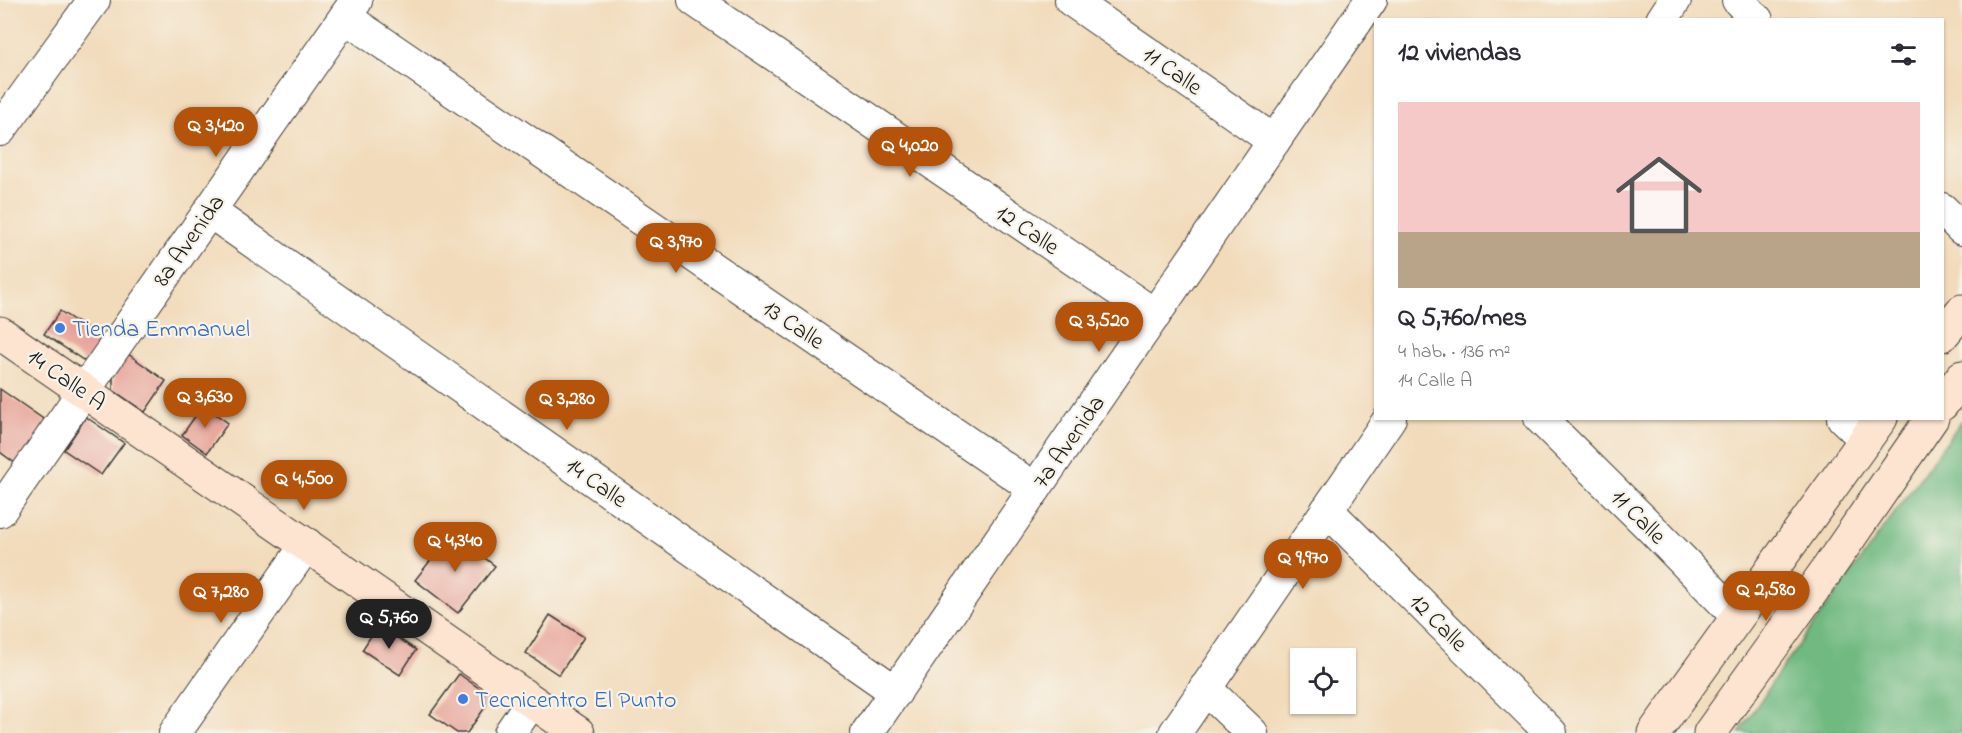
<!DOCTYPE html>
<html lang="es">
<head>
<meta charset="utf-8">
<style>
	:root { --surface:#fff; --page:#f7f7f7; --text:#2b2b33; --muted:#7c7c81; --accent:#b45309 }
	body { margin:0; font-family:"Indie Flower",sans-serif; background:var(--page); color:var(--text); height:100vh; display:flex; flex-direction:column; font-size:22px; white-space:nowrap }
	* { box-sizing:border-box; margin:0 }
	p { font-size:20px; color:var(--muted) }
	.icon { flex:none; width:33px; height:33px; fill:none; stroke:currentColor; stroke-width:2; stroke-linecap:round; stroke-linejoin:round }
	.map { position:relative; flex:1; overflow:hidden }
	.drawer { position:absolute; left:1374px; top:18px; width:570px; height:402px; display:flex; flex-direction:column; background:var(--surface); border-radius:0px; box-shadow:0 2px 4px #0004 }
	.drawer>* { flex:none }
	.tools { position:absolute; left:1290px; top:648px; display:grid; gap:12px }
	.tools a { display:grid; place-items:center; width:66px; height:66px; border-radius:0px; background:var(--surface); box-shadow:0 2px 4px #0004; font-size:30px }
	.price { position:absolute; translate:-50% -51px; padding:0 14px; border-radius:21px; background:var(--accent); color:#fff; font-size:20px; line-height:39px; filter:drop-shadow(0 2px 3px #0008) }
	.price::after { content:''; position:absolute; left:50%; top:36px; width:18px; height:14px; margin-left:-9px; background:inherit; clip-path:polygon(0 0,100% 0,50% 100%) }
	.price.on { background:#222; color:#fff }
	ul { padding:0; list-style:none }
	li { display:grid; align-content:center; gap:12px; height:318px; padding:0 24px }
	li span { display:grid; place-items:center; height:186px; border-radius:0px; color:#555 }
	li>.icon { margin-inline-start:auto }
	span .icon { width:108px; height:108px; fill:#fffc; stroke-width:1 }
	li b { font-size:26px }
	h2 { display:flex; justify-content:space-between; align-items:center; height:72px; padding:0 24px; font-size:26px }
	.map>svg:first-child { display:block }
	.forest { fill:#6fb981; stroke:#466a4e; stroke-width:1.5 }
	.building { fill:#e69c92 }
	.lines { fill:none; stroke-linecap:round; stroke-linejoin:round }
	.street-casing { stroke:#3c3934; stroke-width:34 }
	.secondary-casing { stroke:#3c3934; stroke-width:35 }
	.street { stroke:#fff; stroke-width:32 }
	.secondary { stroke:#fde4d1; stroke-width:33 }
	.shop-dot { fill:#3f7fe0; stroke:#f7f3e8; stroke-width:2 }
	.labels { text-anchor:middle; stroke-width:4.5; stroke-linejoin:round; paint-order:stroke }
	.street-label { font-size:24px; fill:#1c1c1c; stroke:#f7f3e8 }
	.shop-label { font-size:24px; fill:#366cbe; stroke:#f7f3e8; text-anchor:start }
</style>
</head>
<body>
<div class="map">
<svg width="1962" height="733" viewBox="0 0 1962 733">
	<rect width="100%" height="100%" fill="#f7f3e8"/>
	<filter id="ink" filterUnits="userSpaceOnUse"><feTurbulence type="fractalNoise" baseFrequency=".0167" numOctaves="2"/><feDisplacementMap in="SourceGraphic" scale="12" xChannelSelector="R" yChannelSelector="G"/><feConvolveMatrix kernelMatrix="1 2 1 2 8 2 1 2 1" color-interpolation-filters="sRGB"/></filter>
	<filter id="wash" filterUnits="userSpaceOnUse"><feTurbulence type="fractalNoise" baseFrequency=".008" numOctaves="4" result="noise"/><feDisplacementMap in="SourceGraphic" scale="24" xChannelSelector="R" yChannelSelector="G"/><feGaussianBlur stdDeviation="1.35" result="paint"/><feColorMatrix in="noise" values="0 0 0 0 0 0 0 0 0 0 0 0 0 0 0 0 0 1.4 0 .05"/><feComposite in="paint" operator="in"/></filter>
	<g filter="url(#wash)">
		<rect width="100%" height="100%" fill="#f2dbbb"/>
		<polygon class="forest" points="1962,420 1962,733 1739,733 1780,671"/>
		<g id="blocks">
			<g class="building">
				<polygon points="60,311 102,339 86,362 44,334"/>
				<polygon points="128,354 166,381 145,412 113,390 113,377"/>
				<polygon points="0,389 49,423 19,466 0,452"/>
				<polygon points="203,405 228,423 207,453 182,435"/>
				<polygon points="86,417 124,443 101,475 64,450"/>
				<polygon points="452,533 495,566 458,613 415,580"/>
				<polygon points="550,615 584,637 559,675 526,653"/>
				<polygon points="378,625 416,650 400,675 362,650"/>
				<polygon points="459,674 483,691 486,706 467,733 457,733 430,714"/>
			</g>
		</g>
	</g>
	<g filter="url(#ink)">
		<use href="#blocks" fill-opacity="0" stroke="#3c3934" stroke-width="1.5"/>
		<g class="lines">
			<g class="street-casing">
				<g id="street">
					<polyline points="694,0 1155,315"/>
					<polyline points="1071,0 1274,141"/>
					<polyline points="1738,0 1757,20"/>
					<polyline points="345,17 1035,489"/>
					<polyline points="1662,20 1675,0"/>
					<polyline points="0,130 94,0"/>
					<polyline points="1942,209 1962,229"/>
					<polyline points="209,211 896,692"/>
					<polyline points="1540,418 1649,526 1737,616"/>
					<polyline points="1843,418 1866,440"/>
					<polyline points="1327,510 1551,733"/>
					<polyline points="0,511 356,1"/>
					<polyline points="1205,688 1252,733"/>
					<polyline points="175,733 307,544"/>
					<polyline points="510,733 532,701"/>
					<polyline points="867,733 1371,0"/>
					<polyline points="1175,733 1390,418"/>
				</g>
			</g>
			<g class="secondary-casing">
				<g id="secondary">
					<polyline points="0,333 578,733"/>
					<polyline points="1942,335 1962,311"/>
					<polyline points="1942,404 1962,377"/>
					<polyline points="1654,733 1881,418"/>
					<polyline points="1710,733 1825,573 1932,418"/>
				</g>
			</g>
			<use href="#street" class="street"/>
			<use href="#secondary" class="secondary"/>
		</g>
	</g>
	<g class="shop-dot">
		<circle cx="60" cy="328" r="6"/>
		<circle cx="463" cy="699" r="6"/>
	</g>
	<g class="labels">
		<g class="street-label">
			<text transform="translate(1173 70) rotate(35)" y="8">11 Calle</text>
			<text transform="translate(1028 229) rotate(34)" y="8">12 Calle</text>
			<text transform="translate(188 240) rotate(-55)" y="8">8a Avenida</text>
			<text transform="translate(794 324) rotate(34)" y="8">13 Calle</text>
			<text transform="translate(67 379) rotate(35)" y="8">14 Calle A</text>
			<text transform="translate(1068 441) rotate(-55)" y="8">7a Avenida</text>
			<text transform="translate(597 482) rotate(35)" y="8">14 Calle</text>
			<text transform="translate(1639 516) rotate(45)" y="8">11 Calle</text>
			<text transform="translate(1439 622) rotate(45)" y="8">12 Calle</text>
		</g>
		<g class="shop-label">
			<text x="72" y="336">Tienda Emmanuel</text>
			<text x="475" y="707">Tecnicentro El Punto</text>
		</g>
	</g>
</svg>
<div class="tools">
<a><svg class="icon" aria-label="locate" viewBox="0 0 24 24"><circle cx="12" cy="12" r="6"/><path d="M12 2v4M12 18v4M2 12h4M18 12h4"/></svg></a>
</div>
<b class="price" style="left:216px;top:158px">Q 3,420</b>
<b class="price" style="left:910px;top:178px">Q 4,020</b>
<b class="price" style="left:676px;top:274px">Q 3,970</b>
<b class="price" style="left:1099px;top:353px">Q 3,520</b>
<b class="price" style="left:205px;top:429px">Q 3,630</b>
<b class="price" style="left:567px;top:431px">Q 3,280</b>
<b class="price" style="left:304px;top:511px">Q 4,500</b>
<b class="price" style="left:455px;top:573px">Q 4,340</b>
<b class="price" style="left:1303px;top:590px">Q 9,970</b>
<b class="price" style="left:1766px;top:622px">Q 2,580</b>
<b class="price" style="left:221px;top:624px">Q 7,280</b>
<b class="price on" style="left:389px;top:650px">Q 5,760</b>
<section class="drawer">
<h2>12 viviendas<svg class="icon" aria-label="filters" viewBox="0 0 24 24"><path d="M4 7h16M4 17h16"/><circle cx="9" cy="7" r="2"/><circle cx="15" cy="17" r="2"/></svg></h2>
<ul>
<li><span style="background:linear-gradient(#f6c9c9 70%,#b9a48a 0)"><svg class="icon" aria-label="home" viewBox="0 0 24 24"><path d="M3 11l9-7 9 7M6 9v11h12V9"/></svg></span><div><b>Q 5,760/mes</b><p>4 hab. · 136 m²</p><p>14 Calle A</p></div></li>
</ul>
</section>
</div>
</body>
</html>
